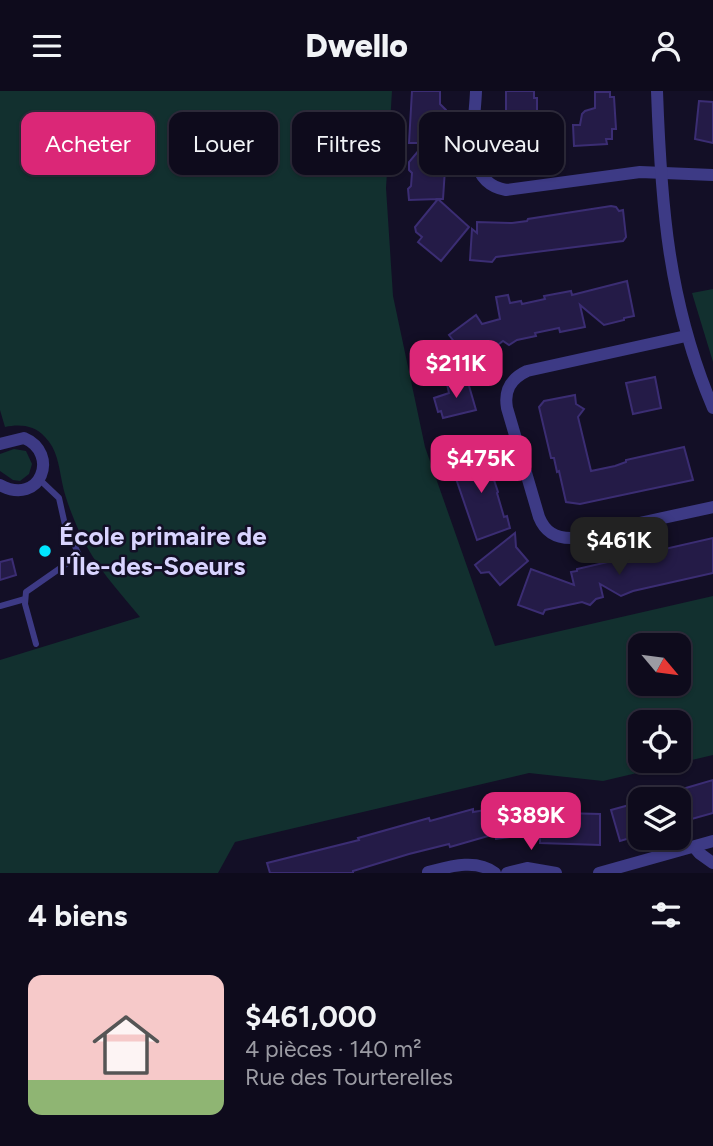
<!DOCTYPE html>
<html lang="fr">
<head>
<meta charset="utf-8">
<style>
	:root { --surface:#0e0b1c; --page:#171425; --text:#f1f3f6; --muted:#9b9ba3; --line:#2e2b3b; --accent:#db2777 }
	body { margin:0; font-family:Figtree,sans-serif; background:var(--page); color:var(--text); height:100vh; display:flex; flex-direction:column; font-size:26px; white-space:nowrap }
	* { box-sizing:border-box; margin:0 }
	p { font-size:23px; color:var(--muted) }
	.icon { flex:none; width:38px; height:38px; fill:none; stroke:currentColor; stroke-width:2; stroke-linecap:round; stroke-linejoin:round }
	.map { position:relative; height:782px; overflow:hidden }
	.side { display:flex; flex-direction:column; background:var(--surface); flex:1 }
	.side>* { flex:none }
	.guide { position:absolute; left:21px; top:21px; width:672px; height:63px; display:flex; gap:14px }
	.needle { width:46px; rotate:119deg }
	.buttons { position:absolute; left:628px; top:542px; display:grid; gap:14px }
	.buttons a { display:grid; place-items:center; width:63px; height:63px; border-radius:14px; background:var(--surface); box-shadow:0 2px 5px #0004,0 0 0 2px var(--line); font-size:35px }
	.price { position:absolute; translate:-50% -60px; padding:0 16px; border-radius:14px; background:var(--accent); color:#fff; font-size:23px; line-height:46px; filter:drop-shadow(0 2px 4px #0008) }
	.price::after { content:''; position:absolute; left:50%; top:42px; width:21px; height:16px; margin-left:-10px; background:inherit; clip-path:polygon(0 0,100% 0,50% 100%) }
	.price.current { background:#222; color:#fff }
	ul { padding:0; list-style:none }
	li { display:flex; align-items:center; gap:21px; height:175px; padding:0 28px }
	li span { display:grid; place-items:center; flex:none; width:196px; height:140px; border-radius:14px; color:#555 }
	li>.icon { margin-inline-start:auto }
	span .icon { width:84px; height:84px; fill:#fffc; stroke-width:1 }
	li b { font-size:30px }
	h2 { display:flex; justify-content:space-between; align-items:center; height:84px; padding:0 28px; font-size:30px }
	.tag { padding:0 24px; border-radius:14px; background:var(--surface); box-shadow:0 2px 5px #0004,0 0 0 2px var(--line); font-size:24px; line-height:63px }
	.tag.current { background:var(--accent); color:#fff }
	header { display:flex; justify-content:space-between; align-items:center; height:91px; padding:0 28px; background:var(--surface); font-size:32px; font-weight:800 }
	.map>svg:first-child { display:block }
	.green { fill:#12302f; fill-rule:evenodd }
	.building { fill:#241b47; stroke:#3b2d73; stroke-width:2 }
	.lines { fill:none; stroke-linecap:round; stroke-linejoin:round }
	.lane { stroke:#3d3a85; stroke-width:6 }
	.street { stroke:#3d3a85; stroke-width:12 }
	.poi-dot { fill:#00e5ff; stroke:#130f26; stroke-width:2.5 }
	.labels { text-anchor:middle; stroke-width:5; stroke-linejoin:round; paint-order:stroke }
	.poi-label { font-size:26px; font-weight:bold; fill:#d9d4ff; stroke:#130f26; text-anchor:start }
</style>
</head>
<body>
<header><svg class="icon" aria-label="menu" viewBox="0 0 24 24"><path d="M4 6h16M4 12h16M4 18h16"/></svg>Dwello<svg class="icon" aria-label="person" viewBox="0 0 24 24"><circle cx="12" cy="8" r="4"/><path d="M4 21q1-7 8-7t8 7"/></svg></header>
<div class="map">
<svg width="713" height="782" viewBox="0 0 713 782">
	<rect width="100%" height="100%" fill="#130f26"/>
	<g class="green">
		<path d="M0 0H392L386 97 393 205 425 356 495 555 713 505V664L603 690 529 682 235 751 218 782H0V569L140 526C118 499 94 474 80 442 73 427 65 407 62 391 59 375 57 358 45 346 34 334 20 333 5 336L0 319ZM640 555H679V593H640ZM640 632H679V670H640Z"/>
		<polygon points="713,198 713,271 692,202"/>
		<polygon points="14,358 26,360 32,373 29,383 20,390 13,389 0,380 0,363"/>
	</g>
	<g class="building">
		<polygon points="412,0 440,0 440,13 446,19 445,46 444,52 441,52 440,70 445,78 443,108 438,108 469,136 441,170 418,151 422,146 416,141 415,136 438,108 409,109 408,98 411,95 412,82 409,79 409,71 425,52 409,52"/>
		<polygon points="506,0 534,0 534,7 537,7 537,40 540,42 537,66 506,66"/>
		<polygon points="595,1 610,1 610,6 614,6 616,38 612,38 612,48 606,48 607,53 574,55 573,34 580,34 582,23 585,20 595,17"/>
		<polygon points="699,10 713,11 713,52 695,48"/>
		<polygon points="611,115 616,116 619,120 623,119 626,146 623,150 496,166 492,171 470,169 472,138 477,142 477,131 512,132 527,130 528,128"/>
		<polygon points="627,190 634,225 624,227 624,229 604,234 580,214 585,236 560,241 559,237 535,242 536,245 517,249 509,254 503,250 483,265 481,263 470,271 449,244 476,224 482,233 500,228 496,206 508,204 510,212 521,210 522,213 545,208 544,205 571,200 572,204"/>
		<polygon points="655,286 661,317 633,323 626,292"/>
		<polygon points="467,288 476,319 443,327 441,320 438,321 434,307 449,302 447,293"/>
		<polygon points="575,304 576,313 584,318 578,326 591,380 615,375 626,371 626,369 684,356 693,389 580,413 566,411 559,380 557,381 554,367 551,367 539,316 544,310"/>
		<polygon points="485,362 489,364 495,382 493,386 498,401 497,402 504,426 507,425 510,437 477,449 451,373"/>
		<polygon points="515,442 516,456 528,470 500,494 489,481 481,482 475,474"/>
		<polygon points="713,447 713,482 633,500 621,505 600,493 603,506 596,508 590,514 582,511 545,519 543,523 518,514 531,478 574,494 571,481 577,480 577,478"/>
		<polygon points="12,468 16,484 0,489 0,471"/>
		<polygon points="713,689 713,722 688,729 679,699"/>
		<polygon points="640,711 640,744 620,750 611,719"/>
		<polygon points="522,713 524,721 600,723 600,754 540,752 540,742 496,748 495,743 450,756 449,753 409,763 353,780 353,782 270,782 267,772 359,749 358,747 429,727 430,730 473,718 473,721"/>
	</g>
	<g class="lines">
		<g class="lane">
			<polyline points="0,515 25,508"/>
			<polyline points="36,553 25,513 26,501 79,464 65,434 59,407 39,388"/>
		</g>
		<g class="street">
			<path d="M476 0C475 33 461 91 506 99L640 81 713 84"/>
			<path d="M657 0C661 114 668 211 713 317"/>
			<path d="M686 245 527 280C510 288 504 300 507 317L539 426C545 441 555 447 571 447L713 416"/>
			<path d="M0 353 24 347C60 362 41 416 0 394"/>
			<polyline points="694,756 699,762 713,772"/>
			<path d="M428 781C448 776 476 767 495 782"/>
			<polyline points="507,782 527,777 556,782"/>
			<polyline points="599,782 713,750"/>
		</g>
	</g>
	<circle class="poi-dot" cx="45" cy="460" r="7"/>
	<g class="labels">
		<g class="poi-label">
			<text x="59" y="454">École primaire de<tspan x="59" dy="30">l'Île-des-Soeurs</tspan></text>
		</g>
	</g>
</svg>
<div class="buttons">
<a><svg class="needle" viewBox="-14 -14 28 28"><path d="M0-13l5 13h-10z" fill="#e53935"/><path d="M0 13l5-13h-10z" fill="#9b9ba3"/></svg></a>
<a><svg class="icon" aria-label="locate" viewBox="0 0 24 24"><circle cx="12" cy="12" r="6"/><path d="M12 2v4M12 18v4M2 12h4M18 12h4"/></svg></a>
<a><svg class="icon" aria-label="layers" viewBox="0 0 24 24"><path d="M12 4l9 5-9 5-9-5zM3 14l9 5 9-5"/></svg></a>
</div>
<b class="price" style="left:456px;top:309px">$211K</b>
<b class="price" style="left:481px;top:404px">$475K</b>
<b class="price current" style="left:619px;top:486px">$461K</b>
<b class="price" style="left:531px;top:761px">$389K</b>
<div class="guide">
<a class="tag current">Acheter</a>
<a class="tag">Louer</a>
<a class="tag">Filtres</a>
<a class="tag">Nouveau</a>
</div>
</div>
<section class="side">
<h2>4 biens<svg class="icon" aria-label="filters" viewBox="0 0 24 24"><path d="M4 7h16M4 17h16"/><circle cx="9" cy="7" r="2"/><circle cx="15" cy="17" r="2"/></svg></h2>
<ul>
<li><span style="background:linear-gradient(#f6c9c9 75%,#8fb573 0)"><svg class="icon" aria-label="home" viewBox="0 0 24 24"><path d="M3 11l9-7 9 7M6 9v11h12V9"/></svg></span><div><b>$461,000</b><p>4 pièces · 140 m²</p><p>Rue des Tourterelles</p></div></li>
</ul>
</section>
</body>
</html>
